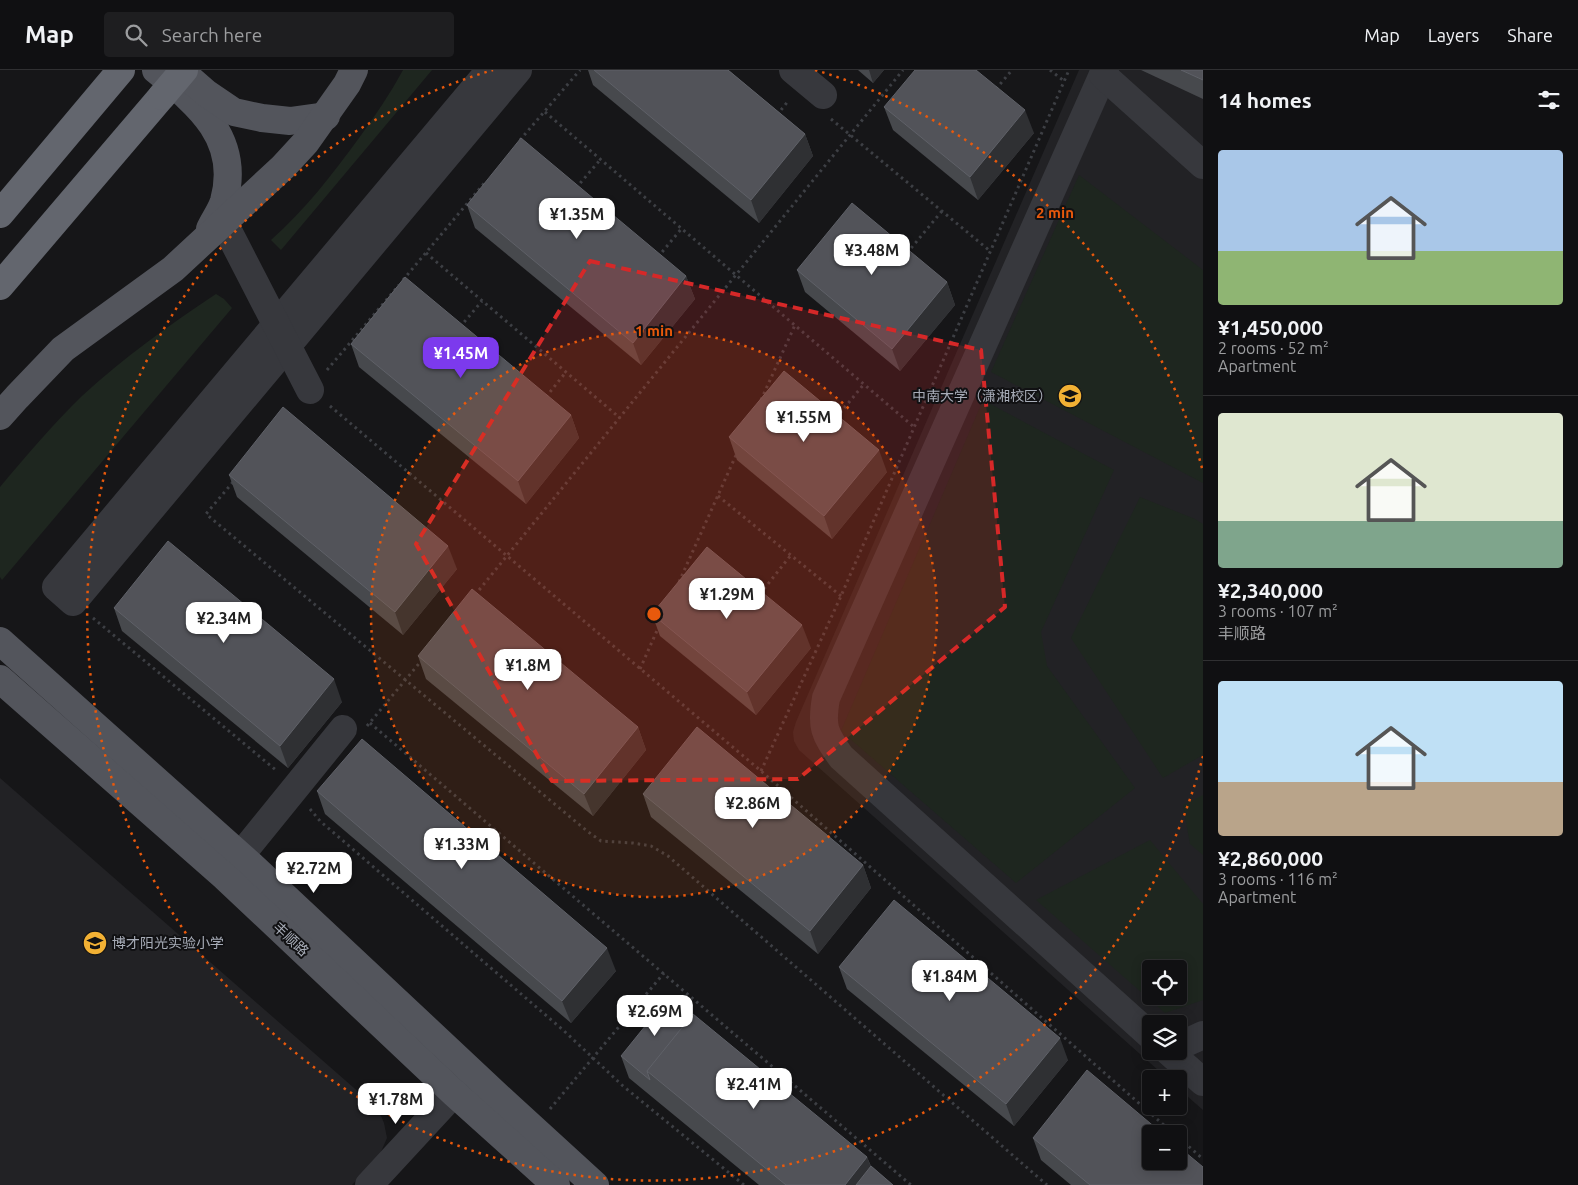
<!DOCTYPE html>
<html lang="en">
<head>
<meta charset="utf-8">
<style>
	:root { --surface:#101012; --page:#1e1e20; --text:#f1f3f6; --muted:#9c9d9f; --line:#303032; --accent:#7c3aed }
	body { margin:0; font-family:Ubuntu,"Noto Sans SC",sans-serif; background:var(--page); color:var(--text); height:100vh; display:flex; flex-direction:column; font-size:19px; white-space:nowrap }
	* { box-sizing:border-box; margin:0 }
	p { font-size:16px; color:var(--muted) }
	.icon { flex:none; width:28px; height:28px; fill:none; stroke:currentColor; stroke-width:2; stroke-linecap:round; stroke-linejoin:round }
	.map { position:relative; flex:1; overflow:hidden }
	.sheet { display:flex; flex-direction:column; background:var(--surface); width:375px }
	.sheet>* { flex:none }
	.tools { position:absolute; left:1142px; top:890px; display:grid; gap:10px }
	.tools a { display:grid; place-items:center; width:45px; height:45px; border-radius:5px; background:var(--surface); box-shadow:0 2px 12px #0003,0 0 0 1px var(--line); font-size:25px }
	.price { position:absolute; translate:-50% -42px; padding:0 11px; border-radius:10px; background:#fff; color:#222; font-size:16px; line-height:32px; filter:drop-shadow(0 1px 2px #0008) }
	.price::after { content:''; position:absolute; left:50%; top:30px; width:15px; height:11px; margin-left:-8px; background:inherit; clip-path:polygon(0 0,100% 0,50% 100%) }
	.price.current { background:var(--accent); color:#fff }
	ul { padding:0; list-style:none }
	li { display:grid; align-content:center; gap:10px; height:265px; padding:0 15px }
	li+li { border-top:1px solid var(--line) }
	li span { display:grid; place-items:center; height:155px; border-radius:5px; color:#555 }
	li>.icon { margin-inline-start:auto }
	span .icon { width:90px; height:90px; fill:#fffc; stroke-width:1 }
	li b { font-size:21px }
	h2 { display:flex; justify-content:space-between; align-items:center; height:60px; padding:0 15px; font-size:21px }
	header { display:flex; align-items:center; gap:30px; box-sizing:border-box; height:70px; padding:0 25px; background:var(--surface); border-bottom:1px solid var(--line) }
	header strong { font-size:24px }
	nav { display:flex; gap:28px; margin-inline-start:auto; font-size:18px }
	.search { width:350px; height:45px; background:var(--page); display:flex; align-items:center; gap:12px; box-sizing:border-box; padding:0 18px; border-radius:5px; color:var(--muted); font-size:19px }
	main { display:flex; flex:1; min-height:0 }
	.map>svg:first-child { display:block }
	.built { fill:#222225; fill-rule:evenodd }
	.green { fill:#1e261f; fill-rule:evenodd }
	.lines { fill:none; stroke-linecap:round; stroke-linejoin:round }
	.path { stroke:#3d3f44; stroke-width:3; stroke-dasharray:2.5 4; stroke-linecap:butt }
	.minor { stroke:#37383d; stroke-width:28 }
	.major { stroke:#53555c; stroke-width:28 }
	.highway { stroke:#63666e; stroke-width:28 }
	.highway-bridge { stroke:#63666e; stroke-width:28 }
	.wall { fill:#47494d }
	.shaded-wall { fill:#2f3033 }
	.building { fill:#525359; stroke:#5f6168 }
	.marked { fill:#d62828; fill-opacity:0.2; stroke:#d62828; stroke-width:4; stroke-dasharray:10 6; stroke-linejoin:round }
	.ring { fill:none; stroke:#e8590c; stroke-width:2.5; stroke-dasharray:2.5 5 }
	.labels { text-anchor:middle; stroke-width:4; stroke-linejoin:round; paint-order:stroke }
	.poi-label { font-size:14px; fill:#a8adb8; stroke:#111113; text-anchor:end }
	.street-label { font-size:14px; fill:#a8adb8; stroke:#111113 }
	.centre { fill:#e8590c; stroke:#111113; stroke-width:2.5 }
	.ring-label { font-size:15px; text-anchor:middle; font-weight:bold; fill:#e8590c; stroke:#111113; stroke-width:4; stroke-linejoin:round; paint-order:stroke }
</style>
</head>
<body>
<header>
<strong>Map</strong>
<div class="search"><svg class="icon" aria-label="search" viewBox="0 0 24 24"><circle cx="10" cy="10" r="6"/><path d="M15 15l6 6"/></svg>Search here</div>
<nav><a>Map</a><a>Layers</a><a>Share</a></nav>
</header>
<main>
<div class="map">
<svg width="1203" height="1115" viewBox="0 0 1203 1115">
	<rect width="100%" height="100%" fill="#161618"/>
	<g class="built">
		<path d="M1079 0H1203V1040L1179 1019V1009H1168L799 680 794 671 793 662 796 652ZM1151 899H1179V926H1151ZM1151 954H1179V981H1151Z"/>
		<polygon points="0,708 378,1039 384,1053 387,1068 380,1084 352,1115 0,1115"/>
	</g>
	<g class="green">
		<path d="M403 0H432L281 180 271 170C305 140 332 105 359 68 375 46 390 24 403 0Z"/>
		<polygon points="1079,105 1203,200 1203,413 991,302"/>
		<path d="M216 224 224 229 232 238 2 510 0 507V417C26 386 53 354 82 326 123 288 169 255 216 224Z"/>
		<polygon points="983,330 1114,400 1041,562 1047,596 1135,718 1016,813 841,661"/>
		<polygon points="1140,427 1195,449 1203,454 1203,685 1163,708 1071,568"/>
		<polygon points="1203,725 1203,785 1190,774 1183,735"/>
		<path d="M1150 770 1203 834V930L1165 943 1036 830ZM1151 899H1179V926H1151Z"/>
	</g>
	<g class="lines">
		<g class="path">
			<polyline points="1050,0 1064,11"/>
			<polyline points="996,19 1012,0"/>
			<polyline points="545,42 914,357"/>
			<polyline points="777,45 789,30"/>
			<polyline points="831,49 990,181"/>
			<polyline points="520,70 580,0"/>
			<polyline points="576,118 600,90"/>
			<polyline points="426,183 620,348"/>
			<polyline points="907,183 942,141"/>
			<polyline points="658,187 682,158"/>
			<polyline points="403,210 486,111"/>
			<polyline points="460,257 482,231"/>
			<polyline points="327,300 399,215"/>
			<polyline points="546,327 566,302"/>
			<polyline points="761,330 795,255"/>
			<polyline points="330,336 761,701 1174,1064"/>
			<polyline points="836,348 864,314"/>
			<polyline points="233,412 206,444 587,761 601,771 633,773 651,776 668,786 1047,1115"/>
			<polyline points="718,426 841,526"/>
			<polyline points="679,512 737,383"/>
			<polyline points="760,524 791,485"/>
			<polyline points="475,525 903,0"/>
			<polyline points="93,548 277,701"/>
			<polyline points="640,599 659,556"/>
			<polyline points="370,653 911,1115"/>
			<polyline points="367,656 422,590"/>
			<polyline points="761,701 841,526 1069,0"/>
			<polyline points="310,739 320,751 563,960 623,1016 744,1115"/>
			<polyline points="550,1039 664,903"/>
			<polyline points="1179,1068 1203,1089"/>
		</g>
		<g class="minor">
			<polyline points="490,0 56,517 73,532 518,0"/>
			<polyline points="793,0 823,25"/>
			<path d="M1105 0 826 628C821 657 824 663 841 687L1151 966"/>
			<polyline points="1103,5 1203,95"/>
			<polyline points="224,153 310,320"/>
			<polyline points="240,786 343,659"/>
			<polyline points="1179,976 1203,965"/>
			<polyline points="1168,981 1203,1012"/>
			<polyline points="369,1115 454,1023"/>
		</g>
		<g class="major">
			<path d="M156 0C199 35 241 69 224 131 221 141 214 150 210 159"/>
			<polyline points="191,10 206,23 234,42 262,48 290,51 326,46"/>
			<polyline points="0,346 17,327 63,279 173,199 283,97 306,72 347,14 354,0"/>
			<polyline points="0,571 252,796 503,1031 595,1115"/>
			<polyline points="0,609 225,807 454,1023 556,1115"/>
		</g>
		<g class="highway">
			<polyline points="0,144 121,0"/>
			<polyline points="0,216 162,26"/>
		</g>
		<polyline class="highway-bridge" points="162,26 184,0"/>
	</g>
	<g class="wall">
		<polygon points="588,0 728,0 805,64 813,86 759,153 593,15"/>
		<polygon points="858,0 884,0 873,13"/>
		<polygon points="1141,0 1203,0 1203,29"/>
		<polygon points="884,37 1034,63 978,130 893,60"/>
		<polygon points="467,135 686,206 695,229 641,295 475,158"/>
		<polygon points="797,200 947,212 955,235 900,301 805,222"/>
		<polygon points="351,274 571,345 579,368 526,434 359,297"/>
		<polygon points="729,367 887,402 832,469 737,390"/>
		<polygon points="229,405 457,499 403,565 237,427"/>
		<polygon points="114,538 342,632 288,698 122,561"/>
		<polygon points="652,544 811,578 756,645 660,566"/>
		<polygon points="418,586 638,657 646,680 593,746 426,609"/>
		<polygon points="317,721 616,901 571,953 325,744"/>
		<polygon points="643,724 863,795 871,818 818,884 651,747"/>
		<polygon points="839,897 1068,990 1014,1056 847,919"/>
		<polygon points="621,986 867,1087 871,1096 893,1115 759,1115 629,1008"/>
		<polygon points="1033,1068 1203,1115 1071,1115 1041,1090"/>
	</g>
	<g class="shaded-wall">
		<polygon points="869,0 884,0 873,13"/>
		<polygon points="1025,40 1034,63 978,130 970,107"/>
		<polygon points="805,64 813,86 759,153 751,130"/>
		<polygon points="686,206 695,229 641,295 633,273"/>
		<polygon points="947,212 955,235 900,301 892,279"/>
		<polygon points="571,345 579,368 526,434 518,411"/>
		<polygon points="879,380 887,402 832,469 824,446"/>
		<polygon points="448,476 457,499 403,565 395,542"/>
		<polygon points="802,555 811,578 756,645 747,622"/>
		<polygon points="334,609 342,632 288,698 280,676"/>
		<polygon points="638,657 646,680 593,746 584,724"/>
		<polygon points="863,795 871,818 818,884 810,861"/>
		<polygon points="607,878 616,901 571,953 562,931"/>
		<polygon points="1060,968 1068,990 1014,1056 1006,1034"/>
		<polygon points="867,1087 878,1115 845,1115"/>
	</g>
	<g class="building">
		<polygon points="594,0 728,0 805,64 751,130"/>
		<polygon points="915,0 976,0 1025,40 970,107 884,37"/>
		<polygon points="1181,0 1203,0 1203,10"/>
		<polygon points="521,68 686,206 633,273 467,135"/>
		<polygon points="852,133 947,212 892,279 797,200"/>
		<polygon points="405,207 571,345 518,411 351,274"/>
		<polygon points="784,301 879,380 824,446 729,367"/>
		<polygon points="283,337 448,476 395,542 229,405"/>
		<polygon points="168,471 334,609 280,676 114,538"/>
		<polygon points="707,477 802,555 747,622 652,544"/>
		<polygon points="472,519 638,657 584,724 418,586"/>
		<polygon points="697,657 863,795 810,861 643,724"/>
		<polygon points="362,669 607,878 562,931 317,721"/>
		<polygon points="894,830 1060,968 1006,1034 839,897"/>
		<polygon points="667,929 690,948 647,1001 650,1010 621,986"/>
		<polygon points="693,944 867,1087 845,1115 786,1115 647,1001"/>
		<polygon points="1087,1000 1163,1064 1151,1064 1151,1091 1179,1091 1179,1077 1203,1097 1203,1115 1090,1115 1033,1068"/>
		<polygon points="871,1096 893,1115 856,1115"/>
	</g>
	<path class="marked" d="M590 191 981 280 1005 537 798 709 552 711 416 474Z"/>
	<circle cx="654" cy="544" r="283" fill="#e8590c" fill-opacity=".12"/>
	<g class="ring">
		<circle cx="654" cy="544" r="283"/>
		<path d="M1203 686A567 567 0 1 1 493 0M815 0A567 567 0 0 1 1203 402"/>
	</g>
	<defs>
		<g id="university-disc" transform="scale(1.25)"><circle r="9.5" fill="#f2b134" stroke="#111113"/><path d="M0-5L7-2L0 1L-7-2ZM-4 1L0 2.5L4 1V4Q0 6-4 4Z" fill="#111"/></g>
		<g id="school-disc" transform="scale(1.25)"><circle r="9.5" fill="#f2b134" stroke="#111113"/><path d="M0-5L7-2L0 1L-7-2ZM-4 1L0 2.5L4 1V4Q0 6-4 4Z" fill="#111"/></g>
	</defs>
	<g fill-rule="evenodd">
		<use href="#university-disc" x="1070" y="326"/>
		<use href="#school-disc" x="95" y="873"/>
	</g>
	<g class="labels">
		<g class="poi-label">
			<text x="1052" y="331">中南大学（潇湘校区）</text>
			<text x="112" y="878" text-anchor="start">博才阳光实验小学</text>
		</g>
		<g class="street-label">
			<text transform="translate(291 869) rotate(43)" y="5">丰顺路</text>
		</g>
	</g>
	<circle cx="654" cy="544" r="8" class="centre"/>
	<g class="ring-label">
		<text x="1055" y="148">2 min</text>
		<text x="654" y="266">1 min</text>
	</g>
</svg>
<div class="tools">
<a><svg class="icon" aria-label="locate" viewBox="0 0 24 24"><circle cx="12" cy="12" r="6"/><path d="M12 2v4M12 18v4M2 12h4M18 12h4"/></svg></a>
<a><svg class="icon" aria-label="layers" viewBox="0 0 24 24"><path d="M12 4l9 5-9 5-9-5zM3 14l9 5 9-5"/></svg></a>
<a>+</a>
<a>−</a>
</div>
<b class="price" style="left:577px;top:170px">¥1.35M</b>
<b class="price" style="left:872px;top:206px">¥3.48M</b>
<b class="price current" style="left:461px;top:309px">¥1.45M</b>
<b class="price" style="left:804px;top:373px">¥1.55M</b>
<b class="price" style="left:727px;top:550px">¥1.29M</b>
<b class="price" style="left:224px;top:574px">¥2.34M</b>
<b class="price" style="left:528px;top:621px">¥1.8M</b>
<b class="price" style="left:753px;top:759px">¥2.86M</b>
<b class="price" style="left:462px;top:800px">¥1.33M</b>
<b class="price" style="left:314px;top:824px">¥2.72M</b>
<b class="price" style="left:950px;top:932px">¥1.84M</b>
<b class="price" style="left:655px;top:967px">¥2.69M</b>
<b class="price" style="left:754px;top:1040px">¥2.41M</b>
<b class="price" style="left:396px;top:1055px">¥1.78M</b>
</div>
<section class="sheet">
<h2>14 homes<svg class="icon" aria-label="filters" viewBox="0 0 24 24"><path d="M4 7h16M4 17h16"/><circle cx="9" cy="7" r="2"/><circle cx="15" cy="17" r="2"/></svg></h2>
<ul>
<li><span style="background:linear-gradient(#a9c7e8 65%,#8fb573 0)"><svg class="icon" aria-label="home" viewBox="0 0 24 24"><path d="M3 11l9-7 9 7M6 9v11h12V9"/></svg></span><div><b>¥1,450,000</b><p>2 rooms · 52 m²</p><p>Apartment</p></div></li>
<li><span style="background:linear-gradient(#dfe7d0 70%,#7fa58c 0)"><svg class="icon" aria-label="home" viewBox="0 0 24 24"><path d="M3 11l9-7 9 7M6 9v11h12V9"/></svg></span><div><b>¥2,340,000</b><p>3 rooms · 107 m²</p><p>丰顺路</p></div></li>
<li><span style="background:linear-gradient(#bfe0f5 65%,#b9a48a 0)"><svg class="icon" aria-label="home" viewBox="0 0 24 24"><path d="M3 11l9-7 9 7M6 9v11h12V9"/></svg></span><div><b>¥2,860,000</b><p>3 rooms · 116 m²</p><p>Apartment</p></div></li>
</ul>
</section>
</main>
</body>
</html>
